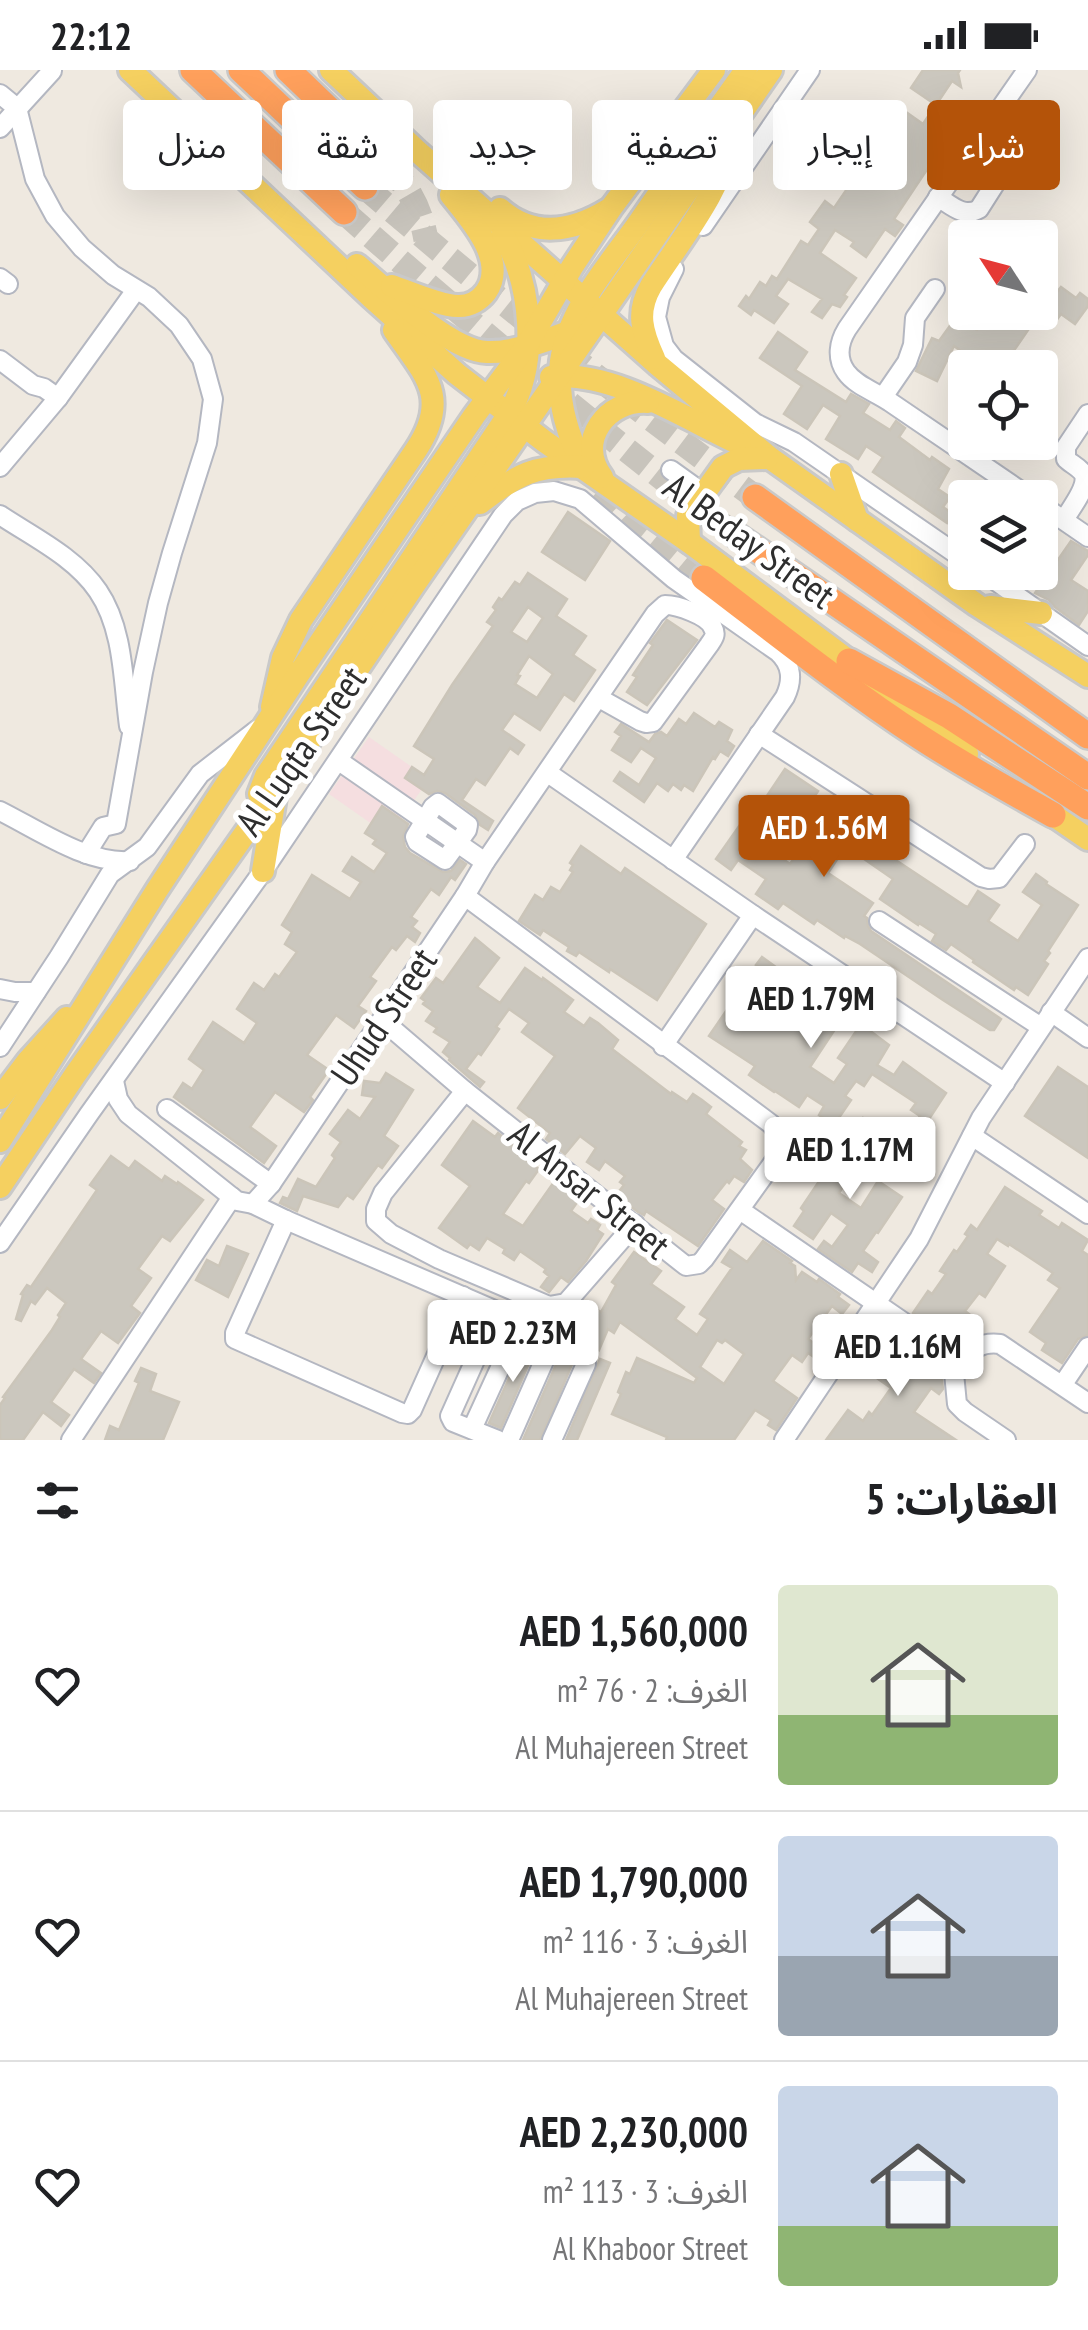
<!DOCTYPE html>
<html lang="ar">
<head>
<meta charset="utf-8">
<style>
	:root { --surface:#fff; --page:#f6f6f6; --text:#202124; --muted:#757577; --line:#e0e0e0; --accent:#b45309 }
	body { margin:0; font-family:"PT Sans Narrow","Noto Sans Arabic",sans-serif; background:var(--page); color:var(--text); direction:rtl; height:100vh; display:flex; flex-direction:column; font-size:38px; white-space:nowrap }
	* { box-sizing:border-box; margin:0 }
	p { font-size:32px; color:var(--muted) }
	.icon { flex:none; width:55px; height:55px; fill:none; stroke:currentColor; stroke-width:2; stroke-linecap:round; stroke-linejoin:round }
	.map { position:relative; height:1370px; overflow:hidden; direction:ltr }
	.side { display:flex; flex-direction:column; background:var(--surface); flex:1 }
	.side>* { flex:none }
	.hud { position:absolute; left:30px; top:30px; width:1030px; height:90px; direction:rtl; display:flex; gap:20px }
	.needle { width:65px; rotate:306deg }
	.buttons { position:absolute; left:948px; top:150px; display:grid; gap:20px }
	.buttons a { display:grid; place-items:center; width:110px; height:110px; border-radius:10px; background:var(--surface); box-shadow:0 10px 40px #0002; font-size:50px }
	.price { position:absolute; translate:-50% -85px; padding:0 22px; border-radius:10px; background:#fff; color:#222; font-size:32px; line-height:65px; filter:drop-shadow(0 2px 5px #0008) }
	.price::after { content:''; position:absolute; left:50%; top:60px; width:30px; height:22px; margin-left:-15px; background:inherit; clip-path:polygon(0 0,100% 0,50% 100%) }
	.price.on { background:var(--accent); color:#fff }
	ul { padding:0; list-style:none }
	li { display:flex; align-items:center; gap:30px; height:250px; padding:0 30px }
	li+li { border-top:2px solid var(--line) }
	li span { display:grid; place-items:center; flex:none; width:280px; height:200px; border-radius:10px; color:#555 }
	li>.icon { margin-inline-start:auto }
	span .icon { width:120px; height:120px; fill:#fffc; stroke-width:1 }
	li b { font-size:42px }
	h2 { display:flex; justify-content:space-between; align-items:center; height:120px; padding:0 30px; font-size:42px }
	.chip { padding:0 35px; border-radius:10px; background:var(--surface); box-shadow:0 10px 40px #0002; font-size:35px; line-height:90px }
	.chip.on { background:var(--accent); color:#fff }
	.status { display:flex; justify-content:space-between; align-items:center; height:70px; padding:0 50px; background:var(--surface); direction:ltr }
	.status svg { height:28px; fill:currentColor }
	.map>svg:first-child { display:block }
	.medical { fill:#f5dee0 }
	.building { fill:#cbc7be; stroke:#cbc5b9; stroke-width:2.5; fill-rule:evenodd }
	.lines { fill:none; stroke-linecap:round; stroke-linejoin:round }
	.highway-tunnel { stroke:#c8c4bc; stroke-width:25; stroke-dasharray:25 12; stroke-linecap:butt }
	.minor-casing { stroke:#b4b7c1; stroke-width:22 }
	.major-casing { stroke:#c9c9c9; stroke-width:28 }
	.highway-casing { stroke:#c9c9c9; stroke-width:30 }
	.minor { stroke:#fff; stroke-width:18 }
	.major { stroke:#f5d060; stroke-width:22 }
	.highway { stroke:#ffa05c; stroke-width:25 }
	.labels { text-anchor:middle; stroke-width:10; stroke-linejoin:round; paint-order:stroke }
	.street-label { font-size:38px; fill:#2e2e2e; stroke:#fff }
</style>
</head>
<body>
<div class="status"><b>22:12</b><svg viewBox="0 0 49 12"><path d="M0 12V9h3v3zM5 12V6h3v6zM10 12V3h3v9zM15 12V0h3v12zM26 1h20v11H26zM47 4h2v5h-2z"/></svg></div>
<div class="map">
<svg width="1088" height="1370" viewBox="0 0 1088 1370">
	<rect width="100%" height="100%" fill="#efe9e0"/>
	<polygon class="medical" points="369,667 429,709 389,766 329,724"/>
	<g class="building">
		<polygon points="923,0 960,0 958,3 961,17 952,11 936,35 911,18"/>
		<polygon points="906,42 923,54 929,45 937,50 945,57 937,69 954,80 947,90 938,83 894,149 903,155 895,166 885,159 866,187 851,176 854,172 835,160 820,183 856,208 844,225 847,227 840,237 832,234 822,248 812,242 822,229 788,209 776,226 788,234 774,253 754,240 751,245 739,236 746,226 749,229 760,212 766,216 772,206 777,209 801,171 808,175 819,159 810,152 825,131 834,138 847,119 842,116 845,111 841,108 849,97 854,101 866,83 874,88"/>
		<polygon points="1061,217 1076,228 1080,223 1088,229 1088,236 1075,254 1061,244 1053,255 1040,246 1040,227 1048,233"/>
		<polygon points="989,242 1017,242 1012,249 1028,260 1002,298 968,298 973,290 954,276 937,311 916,301 932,268 939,271 957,246 977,260"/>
		<polygon points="778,262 807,282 795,300 846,332 851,324 869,334 863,343 890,360 896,351 905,358 899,367 930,390 932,387 949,399 938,419 950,427 943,437 953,444 947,453 873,402 883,387 866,376 858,389 826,369 840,346 823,335 807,359 784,344 802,316 760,288"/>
		<polygon points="568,442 610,471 585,510 542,482"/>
		<polygon points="1071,471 1088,481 1088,485 1071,510 1088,521 1088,541 1079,555 1055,537 1049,530 1035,523"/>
		<path d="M528 503 567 529 556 546 586 566 573 585 595 600 574 631 564 624 540 660 514 643 502 660 524 675 518 684 510 678 485 715 476 709 462 730 493 751 488 760 480 755 475 745 445 723 437 721 429 724 405 708 412 697 424 705 434 689 414 676 452 615 493 556 487 552 496 540 493 537 499 528 502 530 515 512 520 515ZM528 537 543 548 527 572 511 562ZM529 586 553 604 537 628 515 614 520 606 517 605Z"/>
		<polygon points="667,550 697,570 647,635 627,622 637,607 633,605 653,575 650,573"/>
		<polygon points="694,643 715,657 719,652 732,660 727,671 734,676 728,686 720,681 715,689 713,687 693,721 684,715 681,720 673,714 668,721 657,713 644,732 614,711 620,702 639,715 656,688 641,678 631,692 612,680 621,666 615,662 621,654 649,672 655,664 661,662 667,666 679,649 686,654"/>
		<polygon points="785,699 818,721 776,784 790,794 831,736 843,745 849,737 864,747 859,755 864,758 842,782 828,803 873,833 864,846 867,848 868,856 871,861 1001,949 994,960 990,960 943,930 860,874 845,866 844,868 817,850 814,854 783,833 778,839 756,824 766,809 738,790 731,800 716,789 747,745 752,748"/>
		<polygon points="382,736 408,754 403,767 405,777 410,783 443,802 451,801 460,790 466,794 455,810 451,807 439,825 431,819 411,847 417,851 412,857 420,863 415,872 407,866 396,880 392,877 370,907 376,911 358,936 366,941 354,958 336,945 307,985 329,1000 310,1027 313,1030 304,1042 275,1022 250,1057 276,1076 264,1093 174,1027 183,1013 192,1019 204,1000 189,989 213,952 244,973 257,953 237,939 254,913 264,920 275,904 279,907 297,882 285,874 292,862 282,855 312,805 350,829 361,812 343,801 352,787 374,802 387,783 373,774 376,770 365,763"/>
		<polygon points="873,775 965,836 968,837 978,821 999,835 988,851 1018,871 1042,835 1023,822 1036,804 1047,812 1046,814 1078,835 1048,881 1050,883 1044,891 1048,894 1028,925 1016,917 1014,920 973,892 974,890 951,874 946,880 932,871 936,864 919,853 918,855 880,829 893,809 864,789"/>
		<polygon points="581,776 621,804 625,798 706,854 657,930 610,899 609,902 579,882 576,886 567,881 569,877 543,860 540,865 519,851 535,825 543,830 551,817 560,822 573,802 570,800 573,795 570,793"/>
		<polygon points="475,868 499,888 477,917 500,933 525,898 542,910 543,908 573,930 564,942 584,956 590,948 598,953 618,970 612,979 671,1024 672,1022 687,1032 693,1024 702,1030 711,1037 706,1044 742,1072 739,1076 746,1080 740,1089 752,1100 744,1112 734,1106 729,1113 727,1111 712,1130 724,1139 698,1176 646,1141 644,1145 638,1142 616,1125 624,1115 620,1112 625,1106 605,1091 599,1100 587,1092 596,1078 580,1066 565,1084 546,1069 550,1063 518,1038 555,986 522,962 529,953 509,939 496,957 499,959 481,985 478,983 466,999 484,1012 480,1017 449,990 450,988 443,982 450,972 434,962 437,958 426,951 433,941 423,934 425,931 421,928 436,908 443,913"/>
		<polygon points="762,887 780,900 773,910 784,917 780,922 796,934 805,921 843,947 810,997 834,1013 847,994 838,988 861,954 889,975 877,995 894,1005 903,992 946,1023 914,1072 906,1066 920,1046 911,1040 916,1033 872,1004 864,1016 856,1011 845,1026 851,1030 834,1055 819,1045 824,1036 807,1025 799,1037 775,1021 774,1022 749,1005 755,996 709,966 735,928 739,931 761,898 756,895"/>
		<polygon points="1058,997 1088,1017 1088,1088 1025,1046"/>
		<polygon points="386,1003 413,1020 384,1066 398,1076 382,1098 378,1095 353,1129 347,1125 338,1137 303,1126 297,1141 280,1133 283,1127 288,1129 298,1109 316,1117 335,1088 332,1085 341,1072 330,1064 348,1040 360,1049 375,1027 362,1025 364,1011 380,1013"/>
		<polygon points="863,1048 891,1066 882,1079 871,1072 839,1123 861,1138 878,1111 902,1127 878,1163 876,1162 863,1181 878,1192 872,1202 858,1193 852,1202 818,1179 824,1171 832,1177 848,1155 831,1143 813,1169 794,1156 804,1141 801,1138 824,1104 822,1102"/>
		<polygon points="473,1051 495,1067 498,1063 518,1079 516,1083 539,1099 529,1113 526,1111 503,1144 523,1156 556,1109 564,1116 562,1119 578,1131 571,1141 588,1153 591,1149 600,1155 597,1160 603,1164 586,1191 568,1212 561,1207 549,1222 541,1217 549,1206 544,1202 546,1199 520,1181 514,1190 503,1183 505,1179 487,1168 479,1180 470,1174 467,1178 439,1158 470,1116 442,1095"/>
		<polygon points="111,1086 129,1099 135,1091 162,1111 165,1106 177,1114 178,1112 203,1130 170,1171 162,1166 138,1199 151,1208 131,1236 140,1243 118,1273 101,1261 81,1289 101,1303 94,1313 74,1299 51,1332 69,1345 61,1356 43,1342 23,1370 0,1370 0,1335 5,1328 3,1327 52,1260 60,1247 58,1245 66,1233 47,1218 35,1234 31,1231 21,1251 16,1249 23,1225 21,1224 27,1215 31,1217 97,1120 90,1115"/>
		<polygon points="1005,1117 1042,1141 1039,1145 1059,1158 1062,1153 1088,1170 1082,1181 1088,1185 1088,1265 1078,1269 1062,1293 1042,1280 1046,1273 1030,1262 1060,1218 1048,1210 1053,1203 1009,1174 1008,1176 997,1169 987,1184 1005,1196 985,1227 979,1223 965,1241 977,1250 960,1276 913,1243 928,1221 932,1224 946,1204 940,1201 954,1180 957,1182 968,1166 965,1164 971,1155 977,1160"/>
		<path d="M763 1171 792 1191 790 1193 795 1196 796 1210 802 1202 817 1212 819 1209 840 1224 838 1227 849 1235 842 1244 832 1236 808 1269 821 1278 814 1287 808 1283 802 1292 792 1285 773 1311 797 1328 776 1360 768 1355 771 1350 755 1340 734 1370H666L667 1367 612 1344 621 1324 618 1322 626 1302 630 1304 637 1288 694 1313 697 1308 620 1252 614 1263 608 1259 599 1280 586 1266 564 1257 565 1255 576 1259 581 1245 583 1246 589 1235 601 1242 616 1215 612 1212 634 1182 661 1201 651 1214 684 1237 675 1249 697 1265 708 1249 700 1244 732 1198 722 1192 730 1180 747 1192ZM717 1270 722 1273 725 1270 744 1284 724 1314 700 1297Z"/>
		<polygon points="227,1176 248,1184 228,1227 196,1210 207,1190 219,1196"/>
		<polygon points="899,1265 944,1295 941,1305 943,1319 939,1324 931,1318 914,1342 956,1370 826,1370 848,1340 863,1351 869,1342 872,1345 891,1318 871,1304"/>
		<polygon points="526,1270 537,1275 501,1358 489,1353"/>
		<polygon points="561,1283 573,1289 573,1292 540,1370 523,1370"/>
		<polygon points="600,1289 610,1293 577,1370 566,1370"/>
		<polygon points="141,1298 156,1304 150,1321 179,1332 163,1370 105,1370 110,1356 119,1360 139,1313 135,1311"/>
	</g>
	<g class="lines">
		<g class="highway-tunnel">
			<path d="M387 95C409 117 421 140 426 170"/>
			<path d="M365 117C491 226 622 328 755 427"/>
			<path d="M344 142C469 253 598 359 730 461"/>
			<polyline points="601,418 635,451 704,508"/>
		</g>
		<g class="minor-casing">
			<g id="minor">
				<path d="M1027 0 847 259C839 272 836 288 846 302 856 316 876 322 890 332 937 364 984 396 1031 428"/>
				<polyline points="0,24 17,38 35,109 55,146 82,178 113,205 149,227 179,255 202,289 213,329 207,373 172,483 158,533 143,602 116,754 103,757 86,784"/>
				<polyline points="0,58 52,1"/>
				<path d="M938 127C951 135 963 148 979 139L1007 95 1003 87 978 69"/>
				<polyline points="703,156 810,0"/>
				<polyline points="674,199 660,227 656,247 664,276 674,289 755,353 794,372 965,490"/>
				<polyline points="0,208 8,214"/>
				<polyline points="0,290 33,315 44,318 58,328"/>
				<polyline points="883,327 907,292 913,275 915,248 935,219"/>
				<polyline points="0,397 58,328 136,220"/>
				<polyline points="671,400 703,423"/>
				<polyline points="1040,434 1088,467"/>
				<path d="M0 445C33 467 75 487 98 521 124 559 123 612 129 656"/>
				<path d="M1064 450C1070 439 1088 418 1084 405 1081 398 1071 394 1066 389V377L1088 344"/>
				<polyline points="983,502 1088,576"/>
				<polyline points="759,664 981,807 989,809 999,808 1025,774"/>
				<polyline points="339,691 485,792"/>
				<polyline points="548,703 753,845 1005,1013"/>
				<polygon points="438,733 468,755 467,760 445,790 417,772 415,767 433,737"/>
				<path d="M0 741C38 760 87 794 130 791"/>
				<polyline points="879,851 1041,957"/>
				<polyline points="0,919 15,922 36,922"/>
				<polyline points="1051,942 1088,968"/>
				<path d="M382 950 465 1021 686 1196 699 1194 704 1189 775 1090C783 1077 781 1066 771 1054L465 826"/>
				<polyline points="663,976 753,845"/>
				<polyline points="0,977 59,887 110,804 147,777 200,704 258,659"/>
				<path d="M114 1011 118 1029 128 1044 237 1131 253 1134 271 1114 465 826 485 792 655 544 665 535C677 535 708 545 713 558 717 565 713 569 709 575L653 652 646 653 640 651 599 628"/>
				<polyline points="465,1021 383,1123 376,1139 376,1151 391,1164 439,1189 549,1236 566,1233 635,1154"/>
				<polyline points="167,1039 271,1114"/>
				<polyline points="972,1066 1088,1144"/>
				<polyline points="253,1134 286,1150 580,1277 585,1285 586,1294 552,1370"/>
				<polyline points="740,1140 963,1293"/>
				<polyline points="286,1150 235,1263 235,1269 402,1343 408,1344 412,1340 463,1226"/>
				<path d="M0 1173 89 1044 263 801 503 445 517 431 535 423 554 421 580 429 674 509 778 582C792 595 793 610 785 627L673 790"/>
				<polyline points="497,1241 450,1346 453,1352 498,1370"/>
				<polyline points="1063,1314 1088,1277"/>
				<polyline points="472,1359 521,1252"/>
				<polyline points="71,1370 232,1127"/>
				<polyline points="509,1370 555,1266 548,1257"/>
				<polyline points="784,1370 919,1169 981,1048 1088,888"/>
				<path d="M1006 1370 965 1342 957 1334 954 1303C970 1285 974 1271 1000 1274L1088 1333"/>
			</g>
		</g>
		<g class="major-casing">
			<g id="major">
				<polyline points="130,0 371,227 457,304 544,371 689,472 849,591 901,636 967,684"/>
				<polyline points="331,0 417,81 658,295 770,388 977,535 1088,606"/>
				<path d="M500 139C533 168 572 162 608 140"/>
				<path d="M357 195C386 219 450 281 487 282 515 283 552 269 578 258"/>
				<path d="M392 216C409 222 443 237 459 236 470 236 480 230 486 222 508 190 470 149 451 125"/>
				<path d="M654 288C642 262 636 242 651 216 682 168 723 119 734 62"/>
				<path d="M551 307C613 300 685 349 740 374"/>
				<path d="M582 394C567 363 556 326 561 291 569 238 610 194 640 151 675 101 710 50 746 0"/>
				<polyline points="841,404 857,450"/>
				<path d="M602 407C575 371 607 329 648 332"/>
				<path d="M480 433C516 405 536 394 583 397"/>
				<polyline points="689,472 688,446 723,397 739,389 767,388"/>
				<polyline points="990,537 1041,543"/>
				<path d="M272 637 283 588 301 550 416 380C451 327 425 305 394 260"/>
				<path d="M259 724 266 706 509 344C539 292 532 216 503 164"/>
				<polyline points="1037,734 1088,769"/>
				<polyline points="263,801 276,721"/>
				<polyline points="0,1028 28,991 67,948"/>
				<polyline points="0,1071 157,820 298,605 474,346 527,275 572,197 611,138 714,0"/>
				<polyline points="0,1117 75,1005 289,701 414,515 771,0"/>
			</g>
		</g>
		<g class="highway-casing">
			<g id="highway">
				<polyline points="193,0 344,142"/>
				<polyline points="241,0 365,117"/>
				<polyline points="288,0 387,95"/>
				<polyline points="755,427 1088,666"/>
				<polyline points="730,461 1088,707"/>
				<path d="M704 508C775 562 845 618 920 667 963 695 1008 720 1053 745"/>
				<polyline points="849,591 949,646 1088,737"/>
			</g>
		</g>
		<use href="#minor" class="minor"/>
		<use href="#major" class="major"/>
		<use href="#highway" class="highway"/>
	</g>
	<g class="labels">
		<g class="street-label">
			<text transform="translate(749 471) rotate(36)" y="13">Al Beday Street</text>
			<text transform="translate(301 681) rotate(-55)" y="13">Al Luqta Street</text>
			<text transform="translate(384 947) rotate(-56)" y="13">Uhud Street</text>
			<text transform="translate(589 1120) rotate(39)" y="13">Al Ansar Street</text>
		</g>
	</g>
</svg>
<div class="buttons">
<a><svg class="needle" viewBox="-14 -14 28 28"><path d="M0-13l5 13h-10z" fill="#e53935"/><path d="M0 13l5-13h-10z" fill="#757577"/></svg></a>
<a><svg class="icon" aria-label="locate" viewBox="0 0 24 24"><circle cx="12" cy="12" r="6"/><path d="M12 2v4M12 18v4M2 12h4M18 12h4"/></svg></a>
<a><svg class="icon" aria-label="layers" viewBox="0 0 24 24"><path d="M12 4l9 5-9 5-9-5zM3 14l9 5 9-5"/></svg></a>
</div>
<b class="price on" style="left:824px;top:810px">AED 1.56M</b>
<b class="price" style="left:811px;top:981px">AED 1.79M</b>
<b class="price" style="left:850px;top:1132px">AED 1.17M</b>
<b class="price" style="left:513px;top:1315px">AED 2.23M</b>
<b class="price" style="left:898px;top:1329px">AED 1.16M</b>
<div class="hud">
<a class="chip on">شراء</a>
<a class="chip">إيجار</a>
<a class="chip">تصفية</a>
<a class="chip">جديد</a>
<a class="chip">شقة</a>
<a class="chip">منزل</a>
</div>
</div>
<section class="side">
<h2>العقارات: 5<svg class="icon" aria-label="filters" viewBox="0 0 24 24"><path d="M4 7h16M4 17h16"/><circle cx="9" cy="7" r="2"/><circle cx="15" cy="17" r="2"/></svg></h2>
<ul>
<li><span style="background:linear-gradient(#dfe7d0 65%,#8fb573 0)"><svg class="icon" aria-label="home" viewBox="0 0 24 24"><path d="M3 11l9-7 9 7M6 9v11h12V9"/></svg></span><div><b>AED 1,560,000</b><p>الغرف: 2 · 76 m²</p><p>Al Muhajereen Street</p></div><svg class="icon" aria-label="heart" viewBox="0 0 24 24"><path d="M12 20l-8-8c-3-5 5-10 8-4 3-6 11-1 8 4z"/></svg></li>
<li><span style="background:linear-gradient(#c9d6e8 60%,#9aa5b1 0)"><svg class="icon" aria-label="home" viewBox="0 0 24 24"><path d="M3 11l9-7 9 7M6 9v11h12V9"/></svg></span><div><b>AED 1,790,000</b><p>الغرف: 3 · 116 m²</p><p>Al Muhajereen Street</p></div><svg class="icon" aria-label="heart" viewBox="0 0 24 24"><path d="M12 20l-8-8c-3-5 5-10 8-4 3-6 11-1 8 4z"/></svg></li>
<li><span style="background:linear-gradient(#c9d6e8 70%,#8fb573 0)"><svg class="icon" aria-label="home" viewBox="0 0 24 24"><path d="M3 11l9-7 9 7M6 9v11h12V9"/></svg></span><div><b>AED 2,230,000</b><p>الغرف: 3 · 113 m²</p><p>Al Khaboor Street</p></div><svg class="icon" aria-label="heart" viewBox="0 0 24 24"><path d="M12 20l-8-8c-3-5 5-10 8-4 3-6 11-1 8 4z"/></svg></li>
</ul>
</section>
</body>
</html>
